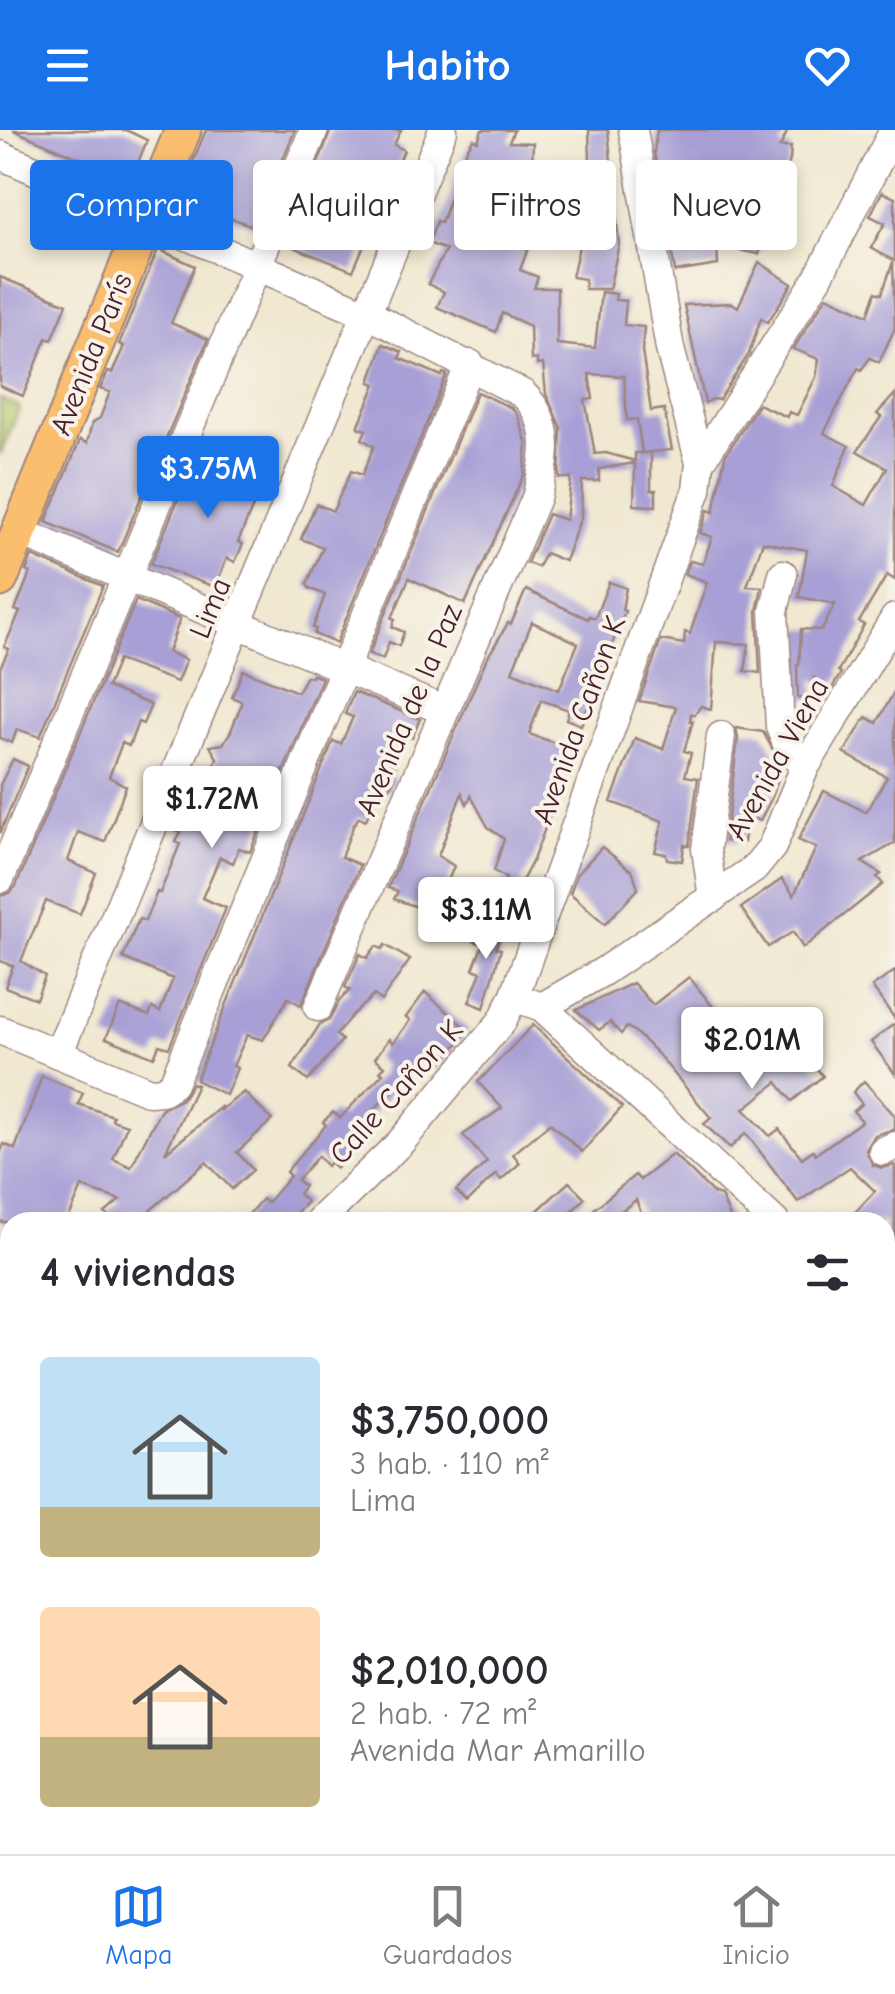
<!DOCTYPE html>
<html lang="es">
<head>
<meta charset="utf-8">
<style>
	:root { --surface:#fff; --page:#f7f7f7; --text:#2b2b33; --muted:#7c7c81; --line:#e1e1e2; --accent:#1a73e8 }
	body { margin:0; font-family:"Comic Neue",sans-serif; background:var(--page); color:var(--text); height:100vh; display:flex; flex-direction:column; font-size:38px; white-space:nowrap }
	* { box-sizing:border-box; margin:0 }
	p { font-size:32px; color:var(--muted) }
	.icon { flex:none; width:55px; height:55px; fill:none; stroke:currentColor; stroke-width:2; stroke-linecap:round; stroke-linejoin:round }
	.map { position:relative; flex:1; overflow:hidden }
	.sheet { position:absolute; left:0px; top:1082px; width:895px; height:642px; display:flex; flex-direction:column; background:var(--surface); border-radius:30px 30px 0 0; box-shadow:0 5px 15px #0003 }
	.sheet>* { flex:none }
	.top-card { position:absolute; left:30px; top:30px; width:835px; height:90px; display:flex; gap:20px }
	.price { position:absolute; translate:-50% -85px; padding:0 22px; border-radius:10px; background:#fff; color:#222; font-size:32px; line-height:65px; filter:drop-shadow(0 2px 5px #0008) }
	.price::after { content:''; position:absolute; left:50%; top:60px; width:30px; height:22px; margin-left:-15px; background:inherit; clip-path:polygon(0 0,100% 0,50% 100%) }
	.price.active { background:var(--accent); color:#fff }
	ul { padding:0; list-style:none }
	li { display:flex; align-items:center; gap:30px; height:250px; padding:0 40px }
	li span { display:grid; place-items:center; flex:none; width:280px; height:200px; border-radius:10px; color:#555 }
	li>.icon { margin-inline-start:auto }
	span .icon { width:120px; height:120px; fill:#fffc; stroke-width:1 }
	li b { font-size:42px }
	h2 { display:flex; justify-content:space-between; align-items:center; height:120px; padding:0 40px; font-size:42px }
	.tag { padding:0 35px; border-radius:10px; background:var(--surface); box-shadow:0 5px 15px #0003; font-size:35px; line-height:90px }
	.tag.active { background:var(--accent); color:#fff }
	header { display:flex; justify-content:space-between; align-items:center; height:130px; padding:0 40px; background:var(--accent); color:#fff; font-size:45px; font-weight:600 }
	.dock { display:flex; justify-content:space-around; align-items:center; height:140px; border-top:2px solid var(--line); background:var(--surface); font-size:28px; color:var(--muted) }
	.dock a { display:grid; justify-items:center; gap:5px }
	.dock .active { color:var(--accent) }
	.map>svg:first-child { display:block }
	.green { fill:#b3cb70; stroke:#7e754e; stroke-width:2.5 }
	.building { fill:#a79fd5; fill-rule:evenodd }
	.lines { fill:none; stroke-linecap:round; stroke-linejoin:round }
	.minor-casing { stroke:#9d847e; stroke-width:31 }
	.major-casing { stroke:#9d847e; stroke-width:39 }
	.minor { stroke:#fff; stroke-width:28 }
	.major { stroke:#fbbe6e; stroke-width:35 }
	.labels { text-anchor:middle; stroke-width:8; stroke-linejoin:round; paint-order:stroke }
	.street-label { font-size:30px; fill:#4a1f2b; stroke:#f7f3e8 }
</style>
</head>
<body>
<header><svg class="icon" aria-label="menu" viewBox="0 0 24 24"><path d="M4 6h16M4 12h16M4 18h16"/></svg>Habito<svg class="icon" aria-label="heart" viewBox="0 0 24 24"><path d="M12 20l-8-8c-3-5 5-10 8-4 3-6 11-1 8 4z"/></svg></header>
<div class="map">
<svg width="895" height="1724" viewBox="0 0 895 1724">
	<rect width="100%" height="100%" fill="#f7f3e8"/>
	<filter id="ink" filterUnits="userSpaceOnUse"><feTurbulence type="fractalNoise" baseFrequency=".01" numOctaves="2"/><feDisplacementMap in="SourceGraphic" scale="20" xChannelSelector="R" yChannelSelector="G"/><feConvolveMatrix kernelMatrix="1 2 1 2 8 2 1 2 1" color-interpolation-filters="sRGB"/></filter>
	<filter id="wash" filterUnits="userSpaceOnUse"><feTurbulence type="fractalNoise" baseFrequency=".0048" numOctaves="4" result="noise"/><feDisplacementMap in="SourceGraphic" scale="40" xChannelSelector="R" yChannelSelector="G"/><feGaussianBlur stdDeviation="2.25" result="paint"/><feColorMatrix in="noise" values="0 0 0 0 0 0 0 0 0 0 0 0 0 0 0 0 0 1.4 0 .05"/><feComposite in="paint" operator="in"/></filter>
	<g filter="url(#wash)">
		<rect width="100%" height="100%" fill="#f0e8d0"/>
		<polygon class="green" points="0,269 20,277 0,325"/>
		<g id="blocks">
			<g class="building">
				<polygon points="13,0 126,0 147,10 131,50"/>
				<polygon points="206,0 295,0 255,97 178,68"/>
				<polygon points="331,0 401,0 394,15 404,20 353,141 286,114"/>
				<polygon points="482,0 514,0 509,12 533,13 532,33 547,36 544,50 591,61 589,0 608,0 619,114 609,159 585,159 585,149 572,147 579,116 534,102 520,140 538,147 534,158 557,158 557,214 595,218 601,162 616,164 615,170 626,171 624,195 644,197 642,221 651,281 664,279 672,320 642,323 637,289 627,290 624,246 589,244 593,269 585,270 595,324 606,323 635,331 635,323 651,323 651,360 656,360 656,376 634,375 635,333 599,339 599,351 582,351 581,387 565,431 545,423 538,437 527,433 548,384 566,390 571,348 559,348 561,298 546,264 543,234 537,235 537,229 531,230 530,196 502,183 496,202 437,177 444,162 428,154 446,120 428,113 437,91 441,93 466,21 473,9 478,11"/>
				<polygon points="657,0 788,0 780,17 791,17 790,30 759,124 717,116 718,135 675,142 664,76 674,77 679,46 658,44 654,22"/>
				<polygon points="882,62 895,68 895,131 871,118 885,93 870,86"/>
				<polygon points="158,119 195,136 171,193 208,209 118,422 46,392 80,310 87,313 92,293 100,288 110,262 100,259 108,242 112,243 124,216 119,214"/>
				<polygon points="759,132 792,154 768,192 761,188 749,224 719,270 713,269 705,273 684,175 732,173 738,177"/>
				<polygon points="893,132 895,198 879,232 870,228 861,240 858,238 824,303 849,316 833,356 866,375 887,338 857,321 881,287 877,284 895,264 895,450 887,445 859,492 864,495 838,541 841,543 831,560 814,548 814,569 798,568 797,535 799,535 801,499 822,500 835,474 799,467 807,420 763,412 747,456 762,457 757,481 760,543 745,541 749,514 716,512 711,579 701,576 695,584 691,584 690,591 693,591 684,621 691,623 685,646 698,648 689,716 684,715 682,731 667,729 666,724 655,722 663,691 611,672 635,608 663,619 676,577 639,571 661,510 684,514 685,502 690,504 707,452 685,444 690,431 703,434 712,407 700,403 708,380 714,382 725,326 758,274 787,287 789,282 797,285 816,247 819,229 793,219 827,166 868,185 876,162 882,164"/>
				<polygon points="0,147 67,174 52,210 47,208 23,266 0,256"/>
				<polygon points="383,214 402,222 399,228 442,246 443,243 447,244 336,513 314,504 316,499 313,498 325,465 309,458 307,454 323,417 301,409 316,374 333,381 351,341 362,345 374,316 362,309 366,300 358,297 376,254 370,252"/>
				<polygon points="477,262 512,278 518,286 527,314 524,344 465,474 409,448 392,488 395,489 392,497 404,502 399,516 389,512 383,529 369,524"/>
				<polygon points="202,324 264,350 238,412 243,414 235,432 227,428 215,457 151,434 196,326 200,328"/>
				<polygon points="32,426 103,456 40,607 17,599 12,613 0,608 0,538 9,519 4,517 20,482 15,480 30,443 26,441"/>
				<path d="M609 452 626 458 622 480 625 481 581 595 566 589 569 580 541 570 529 604 569 618 564 633 569 635 533 730 508 777 497 768 506 748 494 741 504 709 488 697 471 666 467 674 462 663 438 726 454 736 435 783 394 769 398 761 388 758 486 530 508 493 511 494 526 460 588 489 589 486 595 488ZM532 492 578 513 559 560 512 541Z"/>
				<polygon points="136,470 180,489 168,522 186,530 177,552 118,530 107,557 151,575 143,594 138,592 129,616 122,613 109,647 126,656 105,712 78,702 68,731 96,743 80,784 46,771 21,831 45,846 36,869 5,857 13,836 0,831 0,766 10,763 16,756"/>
				<polygon points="243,540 297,562 306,546 311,547 312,544 322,548 250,722 239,718 233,733 220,727 202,768 226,778 169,918 159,915 154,927 106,908 120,875 149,886 152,878 160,882 173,849 123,828 139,789 145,791 157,762 160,763 180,714 176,712 181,702 176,700 189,671 195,673 203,653 207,654 217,628 210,616 223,614 231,601 241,575 241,571 232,567"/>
				<polygon points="895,560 895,713 862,732 881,744 877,747 883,754 803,818 793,802 768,817 741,778 782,749 794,765 816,718 798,710 824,661 866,682 887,647 844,623 866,587 877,593"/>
				<polygon points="354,562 420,589 412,608 402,604 390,635 394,637 390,646 394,648 388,661 379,658 366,690 359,687 354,694 341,727 360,735 301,875 288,868 263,910 247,905 233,936 237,938 226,965 196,950 333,611 341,614 353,587 345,584"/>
				<polygon points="736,598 763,602 782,636 773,665 760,691 748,687 744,712 725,711 738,608"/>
				<polygon points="13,629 28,636 0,703 0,655"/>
				<polygon points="602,717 633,742 638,759 605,794 570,763 577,744"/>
				<polygon points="481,792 502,799 496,818 501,819 484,878 469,872 481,842 473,839 482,816 490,819 491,817 474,811"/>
				<polygon points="385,815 410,830 381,871 374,865 352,885 336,905 342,910 308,951 292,938 320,894 329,890 340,870 350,860 345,857 360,824 367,828 376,816 382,819"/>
				<polygon points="895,841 895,889 872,857"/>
				<polygon points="689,847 713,877 705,883 728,914 734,910 738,917 752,910 766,930 777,920 786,930 800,919 823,946 792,971 777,952 744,979 770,1006 779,999 802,1028 813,1020 816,1024 862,991 853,981 862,974 853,962 864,951 895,986 895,999 875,1005 866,1020 873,1035 882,1038 895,1035 895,1112 885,1103 885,1092 846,1092 875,1061 850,1037 798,1072 746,1003 730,1018 704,994 711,988 657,923 634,901 627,897 621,904 610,892 599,900 576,880 633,853 653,875"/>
				<polygon points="425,862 468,900 453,920 435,939 423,928 371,983 379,991 336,1038 330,1032 327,1036 318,1026 297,1050 304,1056 298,1064 307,1072 287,1092 242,1092 262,1069 267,1073 290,1046 286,1042 326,995 323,992 333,982 340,988 383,943 380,941 385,936 375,928 389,909 393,913 410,890 406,887"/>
				<polygon points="895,893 895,944 871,912"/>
				<polygon points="533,895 622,977 582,1022 550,993 513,1024 520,1033 501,1050 496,1044 467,1072 456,1061 487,1032 463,1005 502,978 478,952"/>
				<polygon points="42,946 83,963 78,974 113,986 112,990 127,995 113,1029 131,1037 161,979 182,969 192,953 197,955 165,1023 222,976 219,981 244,962 272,990 237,1022 253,1040 232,1059 206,1032 137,1092 114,1092 105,1083 120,1070 82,1057 67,1092 0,1092 0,1024 4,1014 15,1019"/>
				<polygon points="673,1024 714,1064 721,1066 732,1092 645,1092 636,1070 606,1092 594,1079 635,1045 640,1050"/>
				<polygon points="569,1052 585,1068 561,1092 525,1092"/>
			</g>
		</g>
	</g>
	<g filter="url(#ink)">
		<use href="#blocks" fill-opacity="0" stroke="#9d847e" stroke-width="2.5"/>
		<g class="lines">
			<g class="minor-casing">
				<g id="minor">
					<path d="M0 25 368 184 523 264C554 294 546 330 536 368L318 877"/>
					<polyline points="700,333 818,148 894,0"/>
					<polyline points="19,402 443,580"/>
					<polyline points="783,444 774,481 780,597 787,614 805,637"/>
					<path d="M0 749C103 498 211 251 314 0"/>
					<polyline points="713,768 706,719 721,606"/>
					<polyline points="525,871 542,877 775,1092"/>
					<polyline points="542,877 604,841 754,739 772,717 805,637 895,488"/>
					<polyline points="0,900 150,962 162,961 173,954 470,234"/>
					<polyline points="58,924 443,0"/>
					<polyline points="883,1021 895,1016"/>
					<polyline points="318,1092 400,1013 502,891 514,867 697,360 700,333 670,219 633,0"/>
					<polyline points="885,1191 895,1199"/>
					<polyline points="885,1377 895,1356"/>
					<polyline points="885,1531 895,1536"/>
					<polyline points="547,1715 561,1724"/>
					<polyline points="885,1715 890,1724"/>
					<polyline points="48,1724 68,1715"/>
					<polyline points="716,1724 721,1715"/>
				</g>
			</g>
			<g class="major-casing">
				<g id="major">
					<polyline points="0,449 183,0"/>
					<polyline points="0,1354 10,1356"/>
					<polyline points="885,1695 895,1699"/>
				</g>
			</g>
			<use href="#minor" class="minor"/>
			<use href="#major" class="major"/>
		</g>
	</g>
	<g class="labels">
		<g class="street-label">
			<text transform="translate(91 224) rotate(-68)" y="10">Avenida París</text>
			<text transform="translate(210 478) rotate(-67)" y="10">Lima</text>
			<text transform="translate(409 580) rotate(-67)" y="10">Avenida de la Paz</text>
			<text transform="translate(579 590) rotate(-70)" y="10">Avenida Cañon K</text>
			<text transform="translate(777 629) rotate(-61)" y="10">Avenida Viena</text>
			<text transform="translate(396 962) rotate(-48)" y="10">Calle Cañon K</text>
		</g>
	</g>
</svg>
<b class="price active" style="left:208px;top:391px">$3.75M</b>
<b class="price" style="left:212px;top:721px">$1.72M</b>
<b class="price" style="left:486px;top:832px">$3.11M</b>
<b class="price" style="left:752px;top:962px">$2.01M</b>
<div class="top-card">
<a class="tag active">Comprar</a>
<a class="tag">Alquilar</a>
<a class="tag">Filtros</a>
<a class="tag">Nuevo</a>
</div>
<section class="sheet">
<h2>4 viviendas<svg class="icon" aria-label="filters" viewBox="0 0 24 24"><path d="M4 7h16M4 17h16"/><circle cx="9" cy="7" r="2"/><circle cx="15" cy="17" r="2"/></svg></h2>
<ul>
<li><span style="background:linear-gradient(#bfe0f5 75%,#c2b280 0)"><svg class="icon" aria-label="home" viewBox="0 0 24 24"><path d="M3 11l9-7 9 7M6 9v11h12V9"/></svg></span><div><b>$3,750,000</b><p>3 hab. · 110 m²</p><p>Lima</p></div></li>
<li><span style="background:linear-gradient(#ffd9b3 65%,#c2b280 0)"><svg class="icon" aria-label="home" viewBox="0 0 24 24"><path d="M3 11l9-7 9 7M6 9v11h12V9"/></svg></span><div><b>$2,010,000</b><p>2 hab. · 72 m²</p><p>Avenida Mar Amarillo</p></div></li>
</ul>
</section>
</div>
<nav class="dock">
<a class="active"><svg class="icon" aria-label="map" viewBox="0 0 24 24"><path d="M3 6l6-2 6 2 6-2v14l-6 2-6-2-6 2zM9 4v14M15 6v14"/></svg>Mapa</a>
<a><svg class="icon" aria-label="saved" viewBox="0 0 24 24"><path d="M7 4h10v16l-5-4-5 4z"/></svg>Guardados</a>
<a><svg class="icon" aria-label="home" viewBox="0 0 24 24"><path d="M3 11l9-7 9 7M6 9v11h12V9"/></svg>Inicio</a>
</nav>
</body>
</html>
